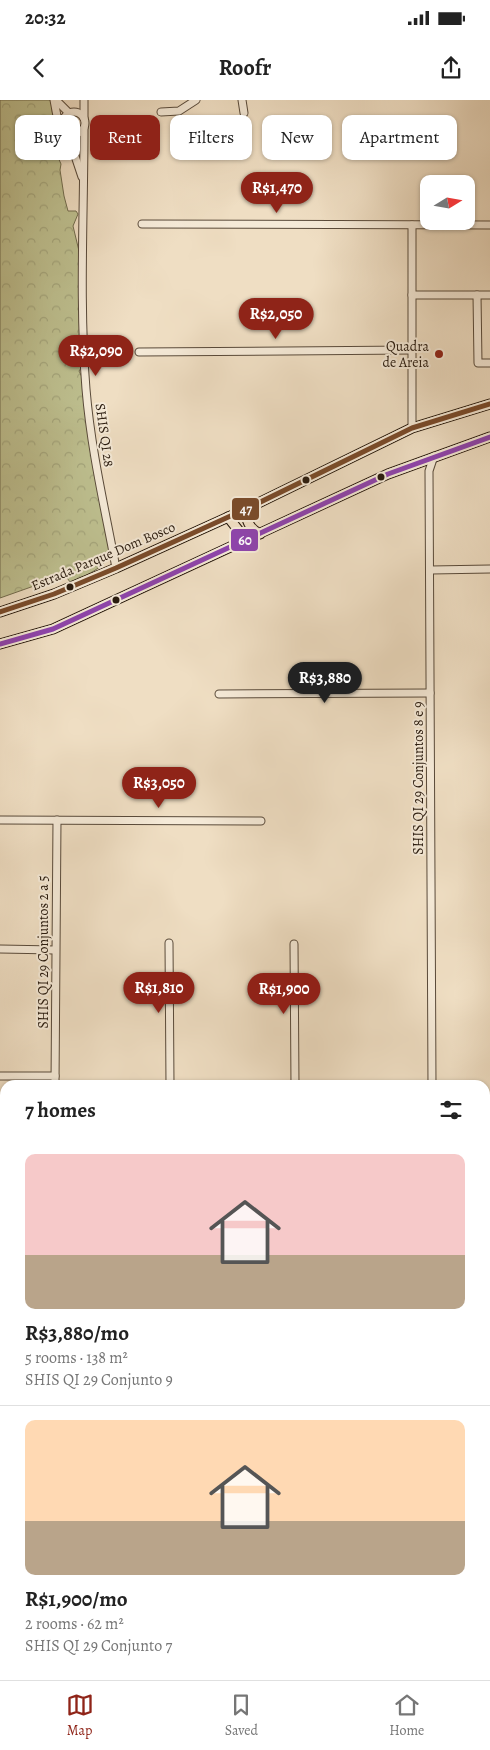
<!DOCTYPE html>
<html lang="en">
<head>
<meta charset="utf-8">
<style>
	:root { --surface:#fff; --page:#f2f2f2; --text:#222; --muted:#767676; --line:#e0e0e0; --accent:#8f2418 }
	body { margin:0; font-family:Alegreya,serif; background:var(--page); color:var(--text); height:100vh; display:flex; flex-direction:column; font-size:19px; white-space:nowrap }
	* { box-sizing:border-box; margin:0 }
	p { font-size:16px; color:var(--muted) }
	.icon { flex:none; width:28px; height:28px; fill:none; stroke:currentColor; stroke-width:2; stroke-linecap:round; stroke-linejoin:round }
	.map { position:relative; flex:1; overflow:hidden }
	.drawer { position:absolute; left:0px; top:980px; width:490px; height:600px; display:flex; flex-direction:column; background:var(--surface); border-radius:15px 15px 0 0; box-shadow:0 1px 4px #0004 }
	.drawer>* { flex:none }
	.top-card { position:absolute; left:15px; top:15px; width:460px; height:45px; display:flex; gap:10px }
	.needle { width:32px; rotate:79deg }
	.fabs { position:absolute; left:420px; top:75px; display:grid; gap:10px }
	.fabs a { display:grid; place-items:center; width:55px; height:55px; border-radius:10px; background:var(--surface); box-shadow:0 1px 4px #0004; font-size:25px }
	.price { position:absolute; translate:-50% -42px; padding:0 11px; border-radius:18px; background:var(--accent); color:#fff; font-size:16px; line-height:32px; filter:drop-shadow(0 1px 2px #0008) }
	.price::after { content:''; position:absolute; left:50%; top:30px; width:15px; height:11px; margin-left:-8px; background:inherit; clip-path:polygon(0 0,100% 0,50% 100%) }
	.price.active { background:#222; color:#fff }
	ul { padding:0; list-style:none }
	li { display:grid; align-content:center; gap:10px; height:265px; padding:0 25px }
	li+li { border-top:1px solid var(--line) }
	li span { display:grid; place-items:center; height:155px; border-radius:10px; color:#555 }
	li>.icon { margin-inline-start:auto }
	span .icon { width:90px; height:90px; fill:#fffc; stroke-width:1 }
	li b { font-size:21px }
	h2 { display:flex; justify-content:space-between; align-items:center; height:60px; padding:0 25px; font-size:21px }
	.chip { padding:0 18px; border-radius:10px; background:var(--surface); box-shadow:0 1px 4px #0004; font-size:18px; line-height:45px }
	.chip.active { background:var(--accent); color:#fff }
	.status { display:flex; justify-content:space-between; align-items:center; height:35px; padding:0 25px; background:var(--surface); direction:ltr }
	.status svg { height:14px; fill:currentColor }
	header { display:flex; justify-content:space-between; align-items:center; height:65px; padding:0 25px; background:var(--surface); font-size:22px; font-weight:600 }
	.menu { display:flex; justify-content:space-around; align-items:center; height:70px; border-top:1px solid var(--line); background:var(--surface); font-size:14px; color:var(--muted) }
	.menu a { display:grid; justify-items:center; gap:2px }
	.menu .active { color:var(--accent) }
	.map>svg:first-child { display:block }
	.forest { fill:url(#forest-crowns); stroke:#726c4e }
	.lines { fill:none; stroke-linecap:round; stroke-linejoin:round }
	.minor-casing { stroke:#594a3a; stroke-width:9 }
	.major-casing { stroke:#27190d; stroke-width:11 }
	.minor { stroke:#f5ead8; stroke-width:7 }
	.major { stroke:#efdec3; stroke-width:9 }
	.bus-1-casing { stroke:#f5ead8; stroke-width:9 }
	.bus-2-casing { stroke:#f5ead8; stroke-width:9 }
	.bus-1 { stroke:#7a4b2a; stroke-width:5 }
	.bus-2 { stroke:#8e44ad; stroke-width:5 }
	.poi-dot { fill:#8f2418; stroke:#f5ead8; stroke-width:2 }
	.bus-dot { fill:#27190d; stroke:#f5ead8; stroke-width:2 }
	.labels { text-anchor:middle; stroke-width:4; stroke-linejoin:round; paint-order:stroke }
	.poi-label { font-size:14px; fill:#27190d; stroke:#f5ead8; text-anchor:end }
	.street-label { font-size:14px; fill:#27190d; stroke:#f5ead8 }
	.line-badge { stroke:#f5ead8; stroke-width:2 }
	.badge-label { font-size:14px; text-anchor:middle; font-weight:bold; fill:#fff }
</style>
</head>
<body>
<div class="status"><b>20:32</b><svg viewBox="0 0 49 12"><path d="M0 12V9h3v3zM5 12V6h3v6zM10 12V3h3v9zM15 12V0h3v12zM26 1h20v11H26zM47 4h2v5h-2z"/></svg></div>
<header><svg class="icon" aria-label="back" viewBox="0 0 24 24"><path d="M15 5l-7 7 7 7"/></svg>Roofr<svg class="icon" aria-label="share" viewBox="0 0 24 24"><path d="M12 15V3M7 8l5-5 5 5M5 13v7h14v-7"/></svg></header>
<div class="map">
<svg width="490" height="1580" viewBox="0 0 490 1580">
	<defs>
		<pattern id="forest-crowns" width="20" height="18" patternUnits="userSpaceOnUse" patternTransform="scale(1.25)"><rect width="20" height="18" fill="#bec090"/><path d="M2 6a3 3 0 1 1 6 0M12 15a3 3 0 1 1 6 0" fill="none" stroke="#a3a47b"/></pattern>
	</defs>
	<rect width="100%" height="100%" fill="#efdec3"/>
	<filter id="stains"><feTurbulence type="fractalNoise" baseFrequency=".004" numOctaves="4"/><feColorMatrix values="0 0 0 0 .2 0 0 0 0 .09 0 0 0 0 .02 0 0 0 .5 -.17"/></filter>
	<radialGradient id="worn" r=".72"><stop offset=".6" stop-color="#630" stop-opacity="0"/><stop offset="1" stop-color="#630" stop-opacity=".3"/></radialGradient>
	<g class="forest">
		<path d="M0 0H51L57 55 61 64 60 70 64 96 68 111H76L78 114 73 126 79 151 84 264 79 271 84 281 110 453C106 468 83 477 70 482L65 475 0 498Z"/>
		<polygon points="490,1092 490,1580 194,1580 177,1575 485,1575 485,1093"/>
		<polygon points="0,1093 5,1093 5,1525 0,1524"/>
	</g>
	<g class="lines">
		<g class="minor-casing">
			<g id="minor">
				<polyline points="54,0 57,16 64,27"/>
				<polyline points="56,0 69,13"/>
				<polyline points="242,0 244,13"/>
				<polyline points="161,12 179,11 196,0"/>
				<circle cx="74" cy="23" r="11"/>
				<polyline points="84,18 84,0"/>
				<path d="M84 28C84 115 79 203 86 289 91 350 105 409 116 468"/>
				<polyline points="67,32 82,77"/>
				<polyline points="142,124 490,125"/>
				<polyline points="412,195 490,195"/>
				<polyline points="477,195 478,263 490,263"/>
				<polyline points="139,252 412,250"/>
				<polyline points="412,328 412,125"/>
				<polyline points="431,470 490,469"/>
				<polyline points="219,594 430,593"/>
				<polyline points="0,720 261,721"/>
				<polyline points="169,843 170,985"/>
				<polyline points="294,844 295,985"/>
				<polyline points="0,849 55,850"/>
				<polyline points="0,976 55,976"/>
				<polyline points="55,985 57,720"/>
				<polyline points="432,985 429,371 434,356"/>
				<polyline points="0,1083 5,1083"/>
				<polyline points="485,1085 490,1085"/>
			</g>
		</g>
		<g class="major-casing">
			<g id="major">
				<path d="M246 409C246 421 249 428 260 434"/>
				<polyline points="228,417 239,431 241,443"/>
				<polyline points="0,512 54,494 116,468 246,409 412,328 490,304"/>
				<polyline points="0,544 53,529 388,374 490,337"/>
				<polyline points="0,1520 5,1522"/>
				<polyline points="0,1556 5,1557"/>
				<polyline points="65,1575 81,1580"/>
				<polyline points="167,1575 185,1580"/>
			</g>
		</g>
		<use href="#minor" class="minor"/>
		<use href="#major" class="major"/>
		<g class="bus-1-casing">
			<polyline id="bus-1" points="0,512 54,494 116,468 246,409 412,328 490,304"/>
		</g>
		<g class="bus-2-casing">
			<polyline id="bus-2" points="0,544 53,529 388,374 490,337"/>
		</g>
		<use href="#bus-1" class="bus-1"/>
		<use href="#bus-2" class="bus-2"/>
	</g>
	<circle class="poi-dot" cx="439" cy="254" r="5"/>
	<g class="bus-dot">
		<circle cx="381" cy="377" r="4.5"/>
		<circle cx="306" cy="380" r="4.5"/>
		<circle cx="70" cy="487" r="4.5"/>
		<circle cx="116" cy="500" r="4.5"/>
	</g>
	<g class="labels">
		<g class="poi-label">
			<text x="429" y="251">Quadra<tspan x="429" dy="16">de Areia</tspan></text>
		</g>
		<g class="street-label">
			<text transform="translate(105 335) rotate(82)" y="5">SHIS QI 28</text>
			<text transform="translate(103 456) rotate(-23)" y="5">Estrada Parque Dom Bosco</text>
			<text transform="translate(418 678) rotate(-90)" y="5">SHIS QI 29 Conjuntos 8 e 9</text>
			<text transform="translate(43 852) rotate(-90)" y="5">SHIS QI 29 Conjuntos 2 a 5</text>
		</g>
	</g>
	<g class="line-badge">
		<rect x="231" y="397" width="29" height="24" rx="5" fill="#7a4b2a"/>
		<rect x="230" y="428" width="29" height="24" rx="5" fill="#8e44ad"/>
	</g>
	<g class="badge-label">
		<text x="246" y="414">47</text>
		<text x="245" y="445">60</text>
	</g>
	<rect width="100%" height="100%" filter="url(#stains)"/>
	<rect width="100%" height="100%" fill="url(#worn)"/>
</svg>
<div class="fabs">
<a><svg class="needle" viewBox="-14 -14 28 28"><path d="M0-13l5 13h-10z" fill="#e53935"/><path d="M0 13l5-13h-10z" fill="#767676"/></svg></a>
</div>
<b class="price" style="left:277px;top:114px">R$1,470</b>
<b class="price" style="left:276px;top:240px">R$2,050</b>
<b class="price" style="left:96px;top:277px">R$2,090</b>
<b class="price active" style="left:325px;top:604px">R$3,880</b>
<b class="price" style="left:159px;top:709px">R$3,050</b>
<b class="price" style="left:159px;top:914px">R$1,810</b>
<b class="price" style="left:284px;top:915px">R$1,900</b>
<div class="top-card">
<a class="chip">Buy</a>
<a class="chip active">Rent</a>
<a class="chip">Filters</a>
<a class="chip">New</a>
<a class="chip">Apartment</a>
</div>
<section class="drawer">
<h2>7 homes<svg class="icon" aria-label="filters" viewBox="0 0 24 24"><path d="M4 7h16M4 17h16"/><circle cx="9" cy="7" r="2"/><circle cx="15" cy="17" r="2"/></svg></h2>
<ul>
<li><span style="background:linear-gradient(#f6c9c9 65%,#b9a48a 0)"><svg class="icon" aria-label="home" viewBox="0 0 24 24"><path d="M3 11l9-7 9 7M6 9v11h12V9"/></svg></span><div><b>R$3,880/mo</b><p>5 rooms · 138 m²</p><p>SHIS QI 29 Conjunto 9</p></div></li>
<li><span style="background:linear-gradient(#ffd9b3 65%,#b9a48a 0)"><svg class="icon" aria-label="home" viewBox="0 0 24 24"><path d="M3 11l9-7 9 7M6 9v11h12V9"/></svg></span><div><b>R$1,900/mo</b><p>2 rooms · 62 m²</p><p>SHIS QI 29 Conjunto 7</p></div></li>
</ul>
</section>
</div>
<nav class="menu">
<a class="active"><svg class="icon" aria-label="map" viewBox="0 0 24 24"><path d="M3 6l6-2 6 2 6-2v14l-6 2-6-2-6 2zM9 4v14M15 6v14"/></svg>Map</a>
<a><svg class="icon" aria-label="saved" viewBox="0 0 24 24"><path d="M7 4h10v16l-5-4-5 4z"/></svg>Saved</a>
<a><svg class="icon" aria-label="home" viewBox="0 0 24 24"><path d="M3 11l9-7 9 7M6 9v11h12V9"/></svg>Home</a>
</nav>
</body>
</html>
